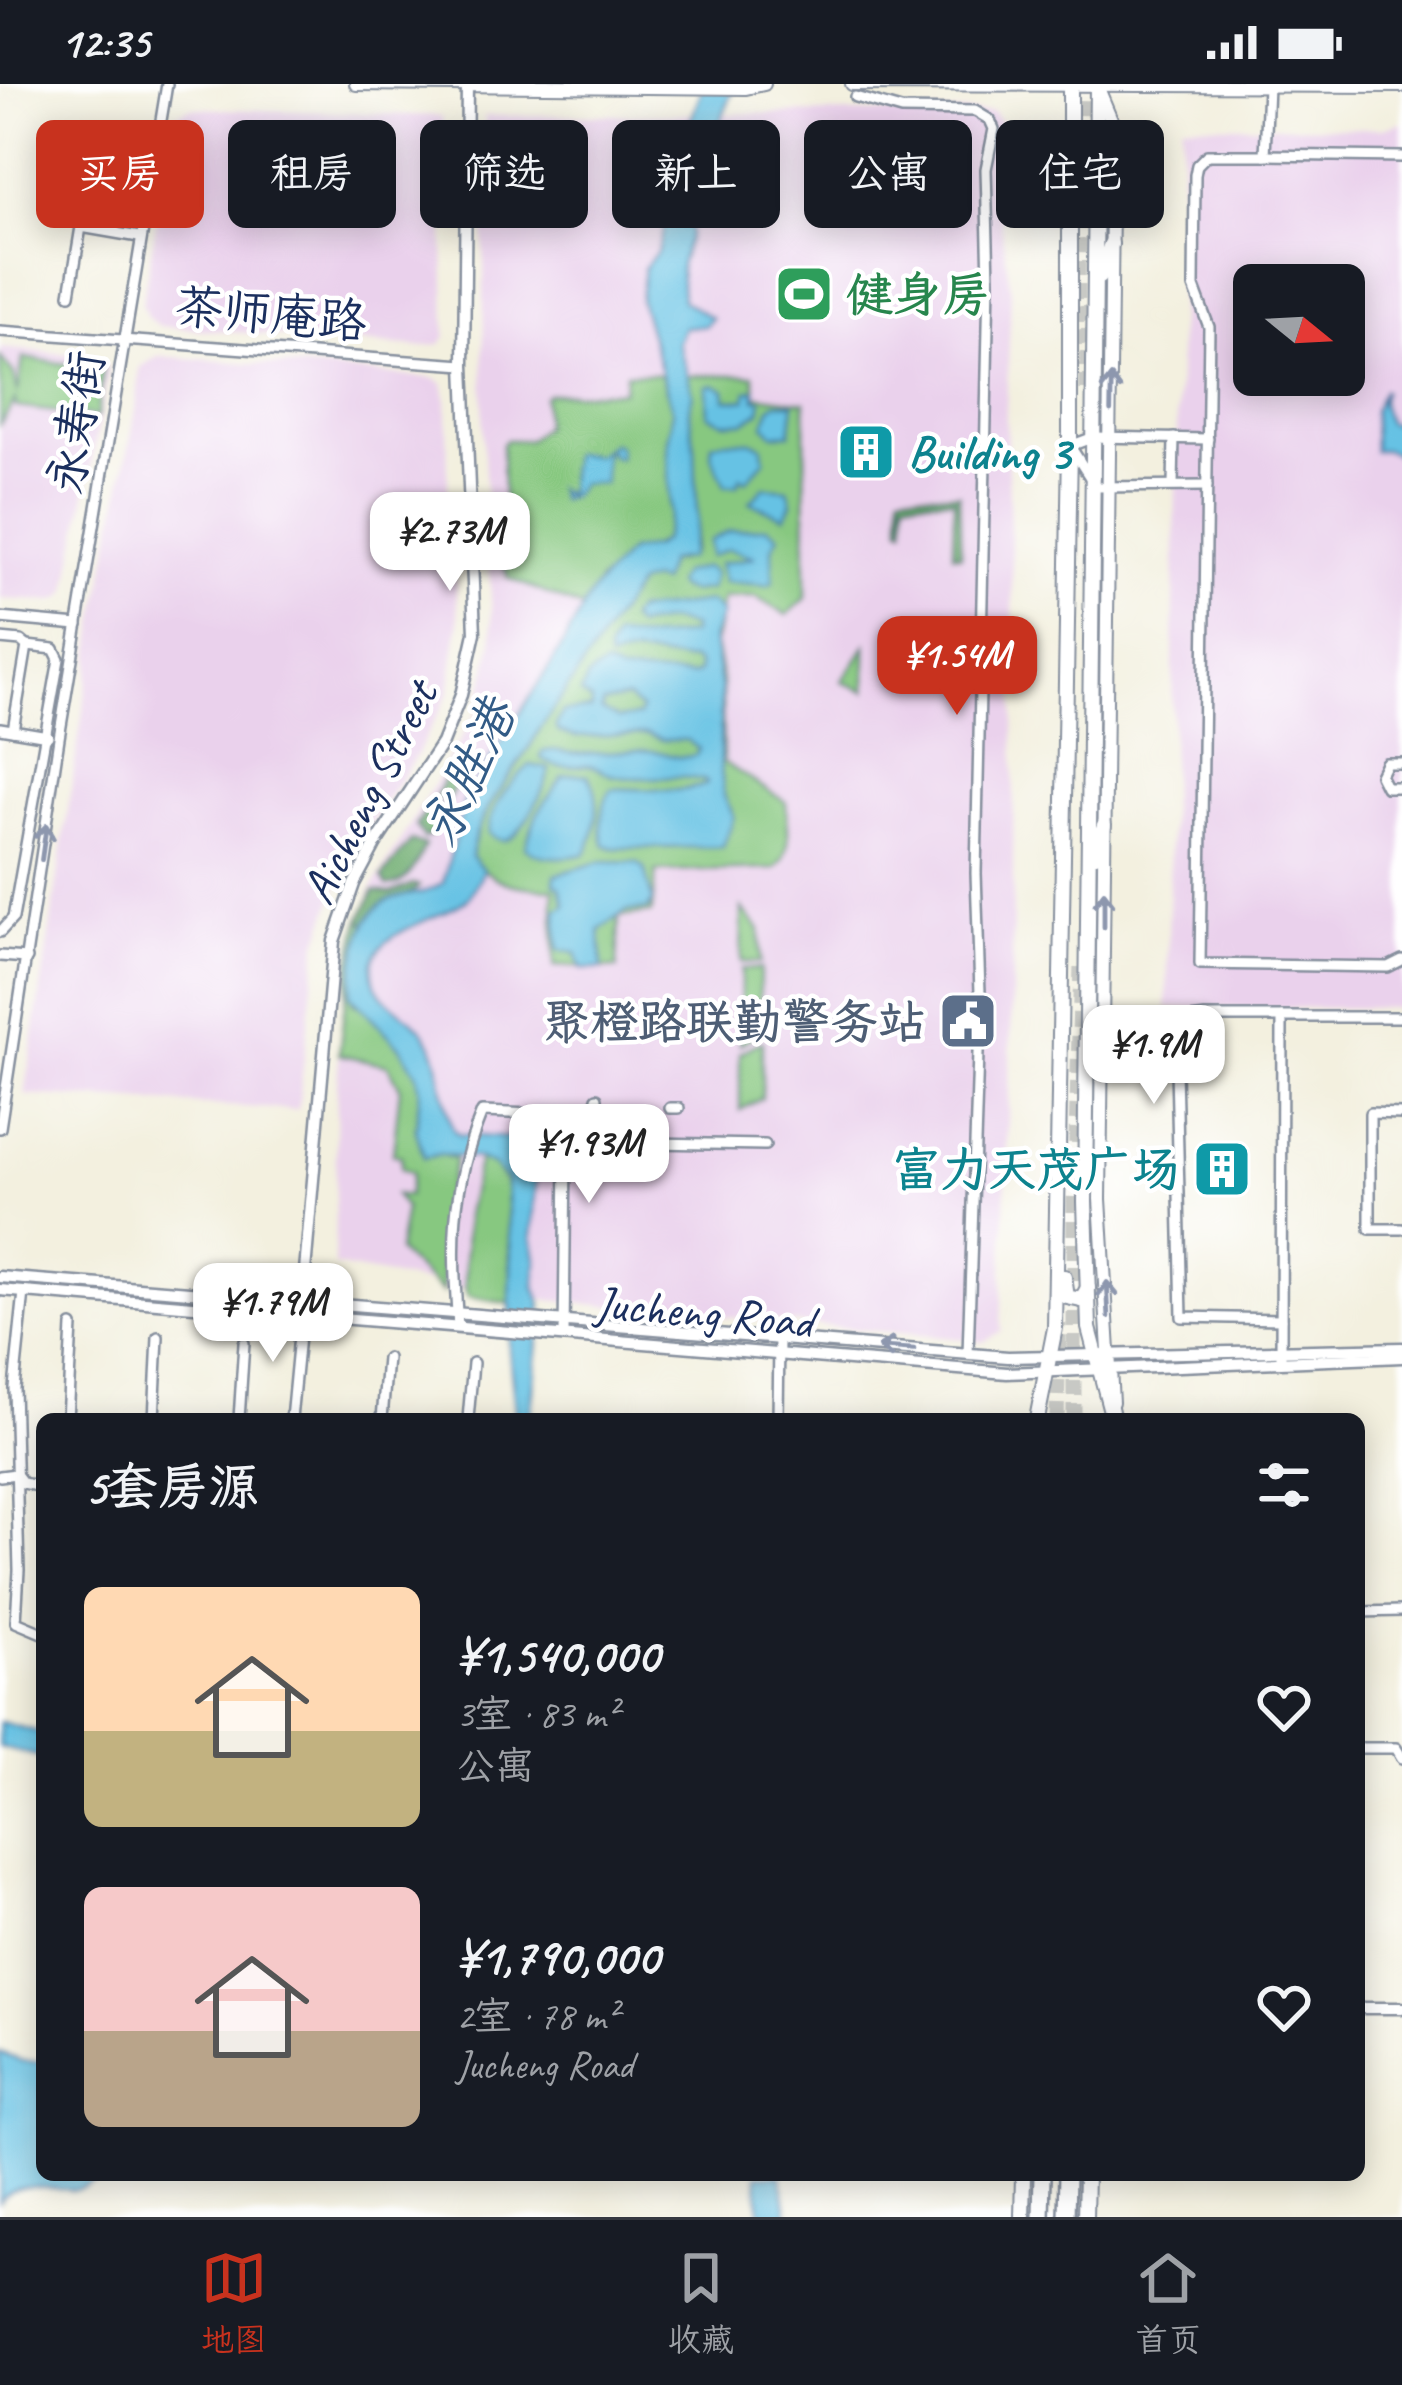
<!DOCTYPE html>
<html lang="zh">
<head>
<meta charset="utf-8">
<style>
	:root { --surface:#171b24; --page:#242831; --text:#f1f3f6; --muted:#9ea1a6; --line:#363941; --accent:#c8321e }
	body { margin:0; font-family:Caveat,"LXGW WenKai TC",sans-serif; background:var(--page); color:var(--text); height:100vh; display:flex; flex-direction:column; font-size:45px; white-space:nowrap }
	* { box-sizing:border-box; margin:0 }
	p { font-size:39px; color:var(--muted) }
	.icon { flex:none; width:66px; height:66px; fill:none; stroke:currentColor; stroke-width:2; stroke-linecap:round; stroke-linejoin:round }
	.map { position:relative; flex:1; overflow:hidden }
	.sheet { position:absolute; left:36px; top:1329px; width:1329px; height:768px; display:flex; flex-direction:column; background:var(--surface); border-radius:18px; box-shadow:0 6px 30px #0003 }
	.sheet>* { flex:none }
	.hud { position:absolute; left:36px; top:36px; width:1332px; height:108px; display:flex; gap:24px }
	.needle { width:78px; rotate:108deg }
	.buttons { position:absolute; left:1233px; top:180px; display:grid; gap:24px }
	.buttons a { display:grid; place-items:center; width:132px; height:132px; border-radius:18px; background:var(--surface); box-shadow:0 6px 30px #0003; font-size:60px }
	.price { position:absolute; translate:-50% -102px; padding:0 27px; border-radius:24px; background:#fff; color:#222; font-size:39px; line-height:78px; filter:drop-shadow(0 3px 6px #0008) }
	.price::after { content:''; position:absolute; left:50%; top:72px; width:36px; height:27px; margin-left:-18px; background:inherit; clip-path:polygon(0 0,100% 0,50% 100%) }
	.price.selected { background:var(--accent); color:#fff }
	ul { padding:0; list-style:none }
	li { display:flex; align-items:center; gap:36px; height:300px; padding:0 48px }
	li span { display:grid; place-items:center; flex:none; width:336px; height:240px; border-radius:18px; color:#555 }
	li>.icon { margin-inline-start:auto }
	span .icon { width:144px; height:144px; fill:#fffc; stroke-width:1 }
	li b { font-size:51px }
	h2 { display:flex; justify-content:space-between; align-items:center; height:144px; padding:0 48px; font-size:51px }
	.pill { padding:0 42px; border-radius:18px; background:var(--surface); box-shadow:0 6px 30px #0003; font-size:42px; line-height:108px }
	.pill.selected { background:var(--accent); color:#fff }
	.status { display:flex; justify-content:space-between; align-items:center; height:84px; padding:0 60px; background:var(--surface); direction:ltr }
	.status svg { height:33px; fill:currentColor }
	.tabs { display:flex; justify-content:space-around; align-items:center; height:168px; border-top:3px solid var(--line); background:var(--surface); font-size:33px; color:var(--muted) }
	.tabs a { display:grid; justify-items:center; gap:6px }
	.tabs .selected { color:var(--accent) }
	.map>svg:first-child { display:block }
	.built { fill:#ead1ec; fill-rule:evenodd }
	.green { fill:#87c880; stroke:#517c6f; stroke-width:3 }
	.forest { fill:#6dac6e; stroke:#446e66; stroke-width:3 }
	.water { fill:#66c2e4; stroke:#4078a1; stroke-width:3; fill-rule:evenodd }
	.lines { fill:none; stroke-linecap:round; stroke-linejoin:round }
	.trunk-tunnel { stroke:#c8c9c5; stroke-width:15; stroke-dasharray:15 8; stroke-linecap:butt }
	.minor-casing { stroke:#87909e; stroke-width:14 }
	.tertiary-casing { stroke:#87909e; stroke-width:15 }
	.secondary-casing { stroke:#87909e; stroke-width:16 }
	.primary-casing { stroke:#87909e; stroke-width:18 }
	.trunk-casing { stroke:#87909e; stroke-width:20 }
	.minor { stroke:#fff; stroke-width:9 }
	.tertiary { stroke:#fff; stroke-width:10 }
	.secondary { stroke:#fff; stroke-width:12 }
	.primary { stroke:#fff; stroke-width:14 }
	.trunk { stroke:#fff; stroke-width:15 }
	.oneway { stroke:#8d97ae }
	.labels { text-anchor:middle; stroke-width:9; stroke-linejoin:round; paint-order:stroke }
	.leisure-label { font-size:48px; font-weight:bold; fill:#27864d; stroke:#fff; text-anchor:start }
	.street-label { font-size:48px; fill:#1b2f5e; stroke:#fff }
	.culture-label { font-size:48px; font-weight:bold; fill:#0d838f; stroke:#fff; text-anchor:start }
	.service-label { font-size:48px; font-weight:bold; fill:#4e5e75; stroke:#fff; text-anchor:end }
	.water-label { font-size:51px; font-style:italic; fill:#325b86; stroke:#fff }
</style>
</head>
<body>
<div class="status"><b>12:35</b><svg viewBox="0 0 49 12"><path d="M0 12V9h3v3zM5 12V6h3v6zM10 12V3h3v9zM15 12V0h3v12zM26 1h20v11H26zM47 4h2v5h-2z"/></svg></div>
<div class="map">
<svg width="1402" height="2133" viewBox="0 0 1402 2133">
	<rect width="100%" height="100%" fill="#fff"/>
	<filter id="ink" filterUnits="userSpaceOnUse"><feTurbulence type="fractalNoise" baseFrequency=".00833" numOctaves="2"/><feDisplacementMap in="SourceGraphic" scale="24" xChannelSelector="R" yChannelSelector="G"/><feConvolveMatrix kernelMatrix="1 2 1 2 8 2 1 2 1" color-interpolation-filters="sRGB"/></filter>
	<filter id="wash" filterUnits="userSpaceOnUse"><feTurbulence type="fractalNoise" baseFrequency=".004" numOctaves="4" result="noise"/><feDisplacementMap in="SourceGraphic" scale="48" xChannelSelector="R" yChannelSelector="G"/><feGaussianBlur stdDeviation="2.7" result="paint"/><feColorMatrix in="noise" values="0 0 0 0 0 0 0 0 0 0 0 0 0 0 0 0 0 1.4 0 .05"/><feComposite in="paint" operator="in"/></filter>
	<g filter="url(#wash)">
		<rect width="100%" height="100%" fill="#f3f0df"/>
		<g class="built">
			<polygon points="190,24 442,32 446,252 441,260 418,263 157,242 147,233 142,220 175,31"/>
			<polygon points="993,28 1006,45 1001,141 1011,208 1006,332 1015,570 1012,920 1001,1247 984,1257 494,1211 334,1182 337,999 346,886 370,808 478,626 493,557 483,350 485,32"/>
			<path d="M1402 38V924H1167L1182 40 1383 44ZM1254 201H1344V291H1254Z"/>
			<polygon points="0,264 88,272 107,281 108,291 68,506 64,513 54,517 0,515"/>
			<polygon points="159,272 433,294 443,299 447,318 448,416 459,537 449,609 417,670 348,774 318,858 298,1026 25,1011 99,519 136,326 140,283"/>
		</g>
		<g class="green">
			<polygon points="0,273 14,290 18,308 23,274 103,285 97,333 16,323 16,316 0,340"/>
			<polygon points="626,289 661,290 673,327 668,358 670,430 663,456 599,497 584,525 508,494 504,480 502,360 506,356 528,356 544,343 544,313 548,310 623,307"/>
			<path d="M686 291H754L756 311 805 318 806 514 787 531 755 513 723 514 715 560 722 596 723 678 786 718C787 741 795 770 775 785L656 788 652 829 619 833 617 885 554 882V805C518 804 493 801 471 772 477 724 519 687 539 646L638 499C652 494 664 493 668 477H678L692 468C703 422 691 376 690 329 689 314 692 306 686 291Z"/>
			<polygon points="866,561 866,607 842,598"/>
			<polygon points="742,825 760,845 760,879 741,878"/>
			<polygon points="360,836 368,840 359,860 350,911 353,919 367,926 400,963 417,990 420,1007 416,1045 424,1074 440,1070 455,1075 443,1126 443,1209 398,1168 405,1124 395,1111 408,1112 412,1089 401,1085 401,1072 393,1070 400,1003 388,981 339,970 349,884"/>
			<polygon points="741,885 760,885 759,949 740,960"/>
			<polygon points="762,957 762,1014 740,1026 740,969"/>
			<polygon points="479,1075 494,1082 506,1096 512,1220 468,1213 465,1205 466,1130"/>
		</g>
		<g class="forest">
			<polygon points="906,408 959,410 961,471 953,470 954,415 905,415 905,444 901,443 901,409"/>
			<polygon points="461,674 466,681 448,717 435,714 448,687"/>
			<polygon points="432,718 445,726 431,751 424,754 416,742"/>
			<path d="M411 757 425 761C417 780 409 801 387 802L382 793Z"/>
			<path d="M413 800 419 802C402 821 382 808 368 840L360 836 374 807 391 809Z"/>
		</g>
		<g class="water">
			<path d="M704 0H736L718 43 720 77 700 96 688 125 690 148 680 181 682 216 712 234 705 242 684 243 678 258 693 310 689 324 695 365 697 436 689 474 668 477 661 499 653 496 638 500 539 646C519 686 476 724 471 772L484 786C478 796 474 810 465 817 436 838 350 851 378 904 390 926 419 935 430 957 444 985 441 1020 454 1047L460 1051 529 1055 538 1063 532 1153 537 1179 535 1203 542 1221 530 1335H516L509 1266 511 1176 506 1096 494 1082 479 1075 440 1070 424 1074 416 1045 420 1007 417 990 400 963 350 911C354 883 358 829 389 816 408 808 422 813 443 799L466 712 552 579 594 505 630 467 654 463 663 456 670 430 668 358 673 327 640 216 644 184 657 168 688 62 685 51Z"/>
			<polygon points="715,301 725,306 726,315 746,316 747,307 756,306 756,315 762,316 760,327 744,338 724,338 708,331 707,302"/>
			<polygon points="1384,305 1381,319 1387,339 1394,341 1402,329 1402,374 1387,366 1374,366 1373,327"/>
			<polygon points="777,319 794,319 790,350 774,350 764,341 770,324"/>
			<polygon points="722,357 751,357 762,362 765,376 746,397 741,393 737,401 725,402 711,370 712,360"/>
			<polygon points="612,359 619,362 619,374 613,373 609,366 604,369 604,399 580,400 572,412 560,416 556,404 566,411 572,369 596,372"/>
			<polygon points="764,403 788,405 792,419 785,433 750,418"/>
			<polygon points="767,443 779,451 772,464 773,498 768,501 724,498 719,480 755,473 728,465 710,473 709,457 729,447"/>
			<polygon points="706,483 714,490 710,505 691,508 678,504 676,499 682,489"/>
			<path d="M710 518 722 529 713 553 721 607 720 677 724 712 734 732 723 763 613 764 605 761C599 745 601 718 612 705 642 703 679 712 707 700L706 697C674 688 643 699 611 691 602 688 596 680 586 681 567 683 557 686 541 674L543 668C555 664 559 668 571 669 599 673 629 662 659 668 674 672 679 676 696 671L699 665 687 656H663L647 650 576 653 559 648 556 642 563 628 592 625V617L581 610 588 593 605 582 620 589 692 592 699 588 698 580 692 576C664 578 636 563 609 577L607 568 615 553 647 555 692 550V543L669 537 636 543 629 535 636 527ZM627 614 641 625 639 632 618 635 601 626 603 619Z"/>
			<path d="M530 681 549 685C547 700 524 750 507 755 499 758 495 754 488 749 490 722 510 699 530 681Z"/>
			<path d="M575 690 588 691C602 711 598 751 585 770 566 774 540 777 525 763L537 730 563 692Z"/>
			<polygon points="600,778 637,779 644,784 652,816 648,825 626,827 600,846 602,885 581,885 576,869 558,866 557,826 566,821 560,803 554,799 555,791"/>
			<polygon points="0,1638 42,1649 42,1673 0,1663"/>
			<path d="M0 1969 22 1977 42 1978V2091H183C141 2112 143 2093 108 2094 96 2095 85 2106 72 2106 47 2105 17 2094 0 2118Z"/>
			<polygon points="757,2091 781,2091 788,2133 760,2133"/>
		</g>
	</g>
	<g filter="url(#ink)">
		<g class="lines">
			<g class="trunk-tunnel">
				<polyline points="1077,261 1081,0"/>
				<polyline points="1087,306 1087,222"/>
				<polyline points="1057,1335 1059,1239"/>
				<polyline points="1074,1335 1074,1121 1081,882"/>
			</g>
			<g class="minor-casing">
				<g id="minor">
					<polyline points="1268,2 1265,71 1207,71 1197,81 1195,91 1194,203 1209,243 1200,880 1388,883 1402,876"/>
					<polyline points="855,13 901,26 975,27 990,36 994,45 986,85 989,197 976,789 980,909 968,1270"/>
					<polyline points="104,44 81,143 139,153"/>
					<polyline points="1265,71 1402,73"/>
					<polyline points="91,133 109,140 115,147"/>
					<polyline points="70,210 81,143"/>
					<polyline points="0,247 464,281"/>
					<polyline points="1173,401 1174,354"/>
					<polyline points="1207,402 1096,403 1070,362 1094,353 1208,355"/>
					<polyline points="0,534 78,541"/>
					<polyline points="0,555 21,557 27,562 13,646"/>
					<polyline points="0,644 48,652"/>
					<polyline points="1402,679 1386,679 1380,691 1386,703 1402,703"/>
					<polyline points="0,848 13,834 59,575 54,565 27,562"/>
					<polyline points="0,872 27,874"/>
					<polyline points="670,1024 679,1024"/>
					<polyline points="1402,1030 1370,1029 1370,1145 1402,1145"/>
					<polyline points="0,1044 59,654 167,0"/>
					<polyline points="24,1208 14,1304 19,1486 16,1538 42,1549"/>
					<polyline points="1281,1235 1182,1233 1175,944 1183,936 1205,933 1402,933"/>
					<path d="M458 1243C452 1161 450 1107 482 1028L558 1031 595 1058 765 1061"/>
					<polyline points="564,1252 566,1070 558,1031 596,1031 597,1014"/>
					<polyline points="1281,1278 1282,933"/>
					<polyline points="67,1335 72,1242"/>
					<polyline points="154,1335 158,1253"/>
					<polyline points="239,1335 244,1259"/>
					<polyline points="291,1335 301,1231"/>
					<polyline points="382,1335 387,1274"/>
					<polyline points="468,1335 473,1279"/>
					<polyline points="778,1335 779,1255"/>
					<polyline points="0,1392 16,1390 23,1399 42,1403"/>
					<polyline points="1359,1528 1402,1527"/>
					<polyline points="1359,1664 1396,1664 1402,1674"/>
				</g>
			</g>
			<g class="tertiary-casing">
				<g id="tertiary">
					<polyline points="0,1193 1008,1273 1402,1264"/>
					<polyline points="0,1206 1007,1289 1402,1273"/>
					<polyline points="302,1221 334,857 354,800 376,759 442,659 461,611 475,549 464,281 467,0"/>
					<polyline points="1359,1924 1402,1924"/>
				</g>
			</g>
			<g class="secondary-casing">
				<g id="secondary">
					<polyline points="356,0 746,4 764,0"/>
					<polyline points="852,0 1402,2"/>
					<polyline points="1098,4 1113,40 1100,1115 1112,1318"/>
				</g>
			</g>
			<g class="primary-casing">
				<g id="primary">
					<polyline points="1097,0 1085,1118 1089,1244 1113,1335"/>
					<polyline points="1099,193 1111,160"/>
					<polyline points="1095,771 1104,741"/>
					<polyline points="1064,1193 1067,1213 1081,1216 1088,1204"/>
					<polyline points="1037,1335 1055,1244 1070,362 1070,0"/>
					<polyline points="1022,2133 1023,2091"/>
					<polyline points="1085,2133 1086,2091"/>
				</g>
			</g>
			<g class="trunk-casing">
				<g id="trunk">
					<polyline points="1041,2133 1042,2091"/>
					<polyline points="1066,2133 1067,2091"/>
				</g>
			</g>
			<use href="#minor" class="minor"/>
			<use href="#tertiary" class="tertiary"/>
			<use href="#secondary" class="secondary"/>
			<use href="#primary" class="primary"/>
			<use href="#trunk" class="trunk"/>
		</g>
		<defs><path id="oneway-shaft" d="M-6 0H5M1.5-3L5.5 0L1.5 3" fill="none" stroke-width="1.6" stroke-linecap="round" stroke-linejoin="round" transform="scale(3)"/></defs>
		<g class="oneway">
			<use href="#oneway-shaft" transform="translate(1111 309) rotate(-89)"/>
			<use href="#oneway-shaft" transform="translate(44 758) rotate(-82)"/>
			<use href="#oneway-shaft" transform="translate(1104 825) rotate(-90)"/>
			<use href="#oneway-shaft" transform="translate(1108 1215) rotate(-93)"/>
			<use href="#oneway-shaft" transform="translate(896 1264) rotate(-176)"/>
		</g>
	</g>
	<defs>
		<g id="stadium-square" transform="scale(3)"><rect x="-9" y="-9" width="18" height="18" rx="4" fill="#2e9e5b" stroke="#fff"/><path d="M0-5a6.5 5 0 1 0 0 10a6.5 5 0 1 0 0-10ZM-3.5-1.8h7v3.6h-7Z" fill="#fff"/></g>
		<g id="building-square" transform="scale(3)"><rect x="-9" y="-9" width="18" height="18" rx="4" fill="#0f9aa8" stroke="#fff"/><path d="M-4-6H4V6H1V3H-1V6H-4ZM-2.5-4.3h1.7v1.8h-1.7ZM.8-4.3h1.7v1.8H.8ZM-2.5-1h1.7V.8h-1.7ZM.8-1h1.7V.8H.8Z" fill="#fff"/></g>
		<g id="civic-square" transform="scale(3)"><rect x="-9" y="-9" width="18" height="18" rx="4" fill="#5c6f8a" stroke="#fff"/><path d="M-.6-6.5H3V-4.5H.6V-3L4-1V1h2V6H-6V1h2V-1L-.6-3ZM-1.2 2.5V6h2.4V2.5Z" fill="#fff"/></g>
	</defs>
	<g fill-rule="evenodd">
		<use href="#stadium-square" x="804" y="210"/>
		<use href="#building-square" x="866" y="368"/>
		<use href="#civic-square" x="968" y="937"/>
		<use href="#building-square" x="1222" y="1085"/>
	</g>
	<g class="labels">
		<g class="leisure-label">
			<text x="846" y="227">健身房</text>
		</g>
		<g class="street-label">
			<text transform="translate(271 229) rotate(5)" y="17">茶师庵路</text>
			<text transform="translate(75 338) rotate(-81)" y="17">永寿街</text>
			<text transform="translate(368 708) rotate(-63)" y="17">Aicheng Street</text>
			<text transform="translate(704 1227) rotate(5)" y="17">Jucheng Road</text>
		</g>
		<g class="culture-label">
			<text x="908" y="385">Building 3</text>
			<text x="1180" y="1102" text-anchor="end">富力天茂广场</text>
		</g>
		<g class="service-label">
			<text x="926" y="954">聚橙路联勤警务站</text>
		</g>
		<g class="water-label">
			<text transform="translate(467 688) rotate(-65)" y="18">永胜港</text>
		</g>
	</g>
</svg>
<div class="buttons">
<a><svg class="needle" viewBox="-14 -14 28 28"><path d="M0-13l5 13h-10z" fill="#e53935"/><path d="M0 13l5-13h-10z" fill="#9ea1a6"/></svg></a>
</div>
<b class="price" style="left:450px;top:510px">¥2.73M</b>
<b class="price selected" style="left:957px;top:634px">¥1.54M</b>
<b class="price" style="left:1154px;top:1023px">¥1.9M</b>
<b class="price" style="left:589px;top:1122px">¥1.93M</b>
<b class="price" style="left:273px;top:1281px">¥1.79M</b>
<div class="hud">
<a class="pill selected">买房</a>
<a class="pill">租房</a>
<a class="pill">筛选</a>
<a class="pill">新上</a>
<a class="pill">公寓</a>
<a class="pill">住宅</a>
</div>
<section class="sheet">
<h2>5套房源<svg class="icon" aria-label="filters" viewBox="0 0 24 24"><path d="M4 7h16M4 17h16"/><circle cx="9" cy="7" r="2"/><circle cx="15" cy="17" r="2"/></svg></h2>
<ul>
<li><span style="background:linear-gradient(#ffd9b3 60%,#c2b280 0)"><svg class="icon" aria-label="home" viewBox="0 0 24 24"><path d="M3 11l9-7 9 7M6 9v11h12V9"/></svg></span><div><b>¥1,540,000</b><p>3室 · 83 m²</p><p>公寓</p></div><svg class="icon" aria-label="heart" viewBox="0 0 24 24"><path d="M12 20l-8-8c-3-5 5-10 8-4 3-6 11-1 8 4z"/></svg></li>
<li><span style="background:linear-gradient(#f6c9c9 60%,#b9a48a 0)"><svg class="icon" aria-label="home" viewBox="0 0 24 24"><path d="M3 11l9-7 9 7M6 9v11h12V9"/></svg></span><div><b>¥1,790,000</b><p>2室 · 78 m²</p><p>Jucheng Road</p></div><svg class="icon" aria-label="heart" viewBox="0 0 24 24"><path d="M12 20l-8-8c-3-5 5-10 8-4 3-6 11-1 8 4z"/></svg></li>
</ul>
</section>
</div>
<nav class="tabs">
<a class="selected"><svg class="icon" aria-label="map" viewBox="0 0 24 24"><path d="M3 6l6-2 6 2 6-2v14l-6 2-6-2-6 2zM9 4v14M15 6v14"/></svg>地图</a>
<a><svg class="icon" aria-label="saved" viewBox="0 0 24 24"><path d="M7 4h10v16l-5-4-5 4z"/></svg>收藏</a>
<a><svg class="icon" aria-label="home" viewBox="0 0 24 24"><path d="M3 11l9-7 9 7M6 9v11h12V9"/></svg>首页</a>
</nav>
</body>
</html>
